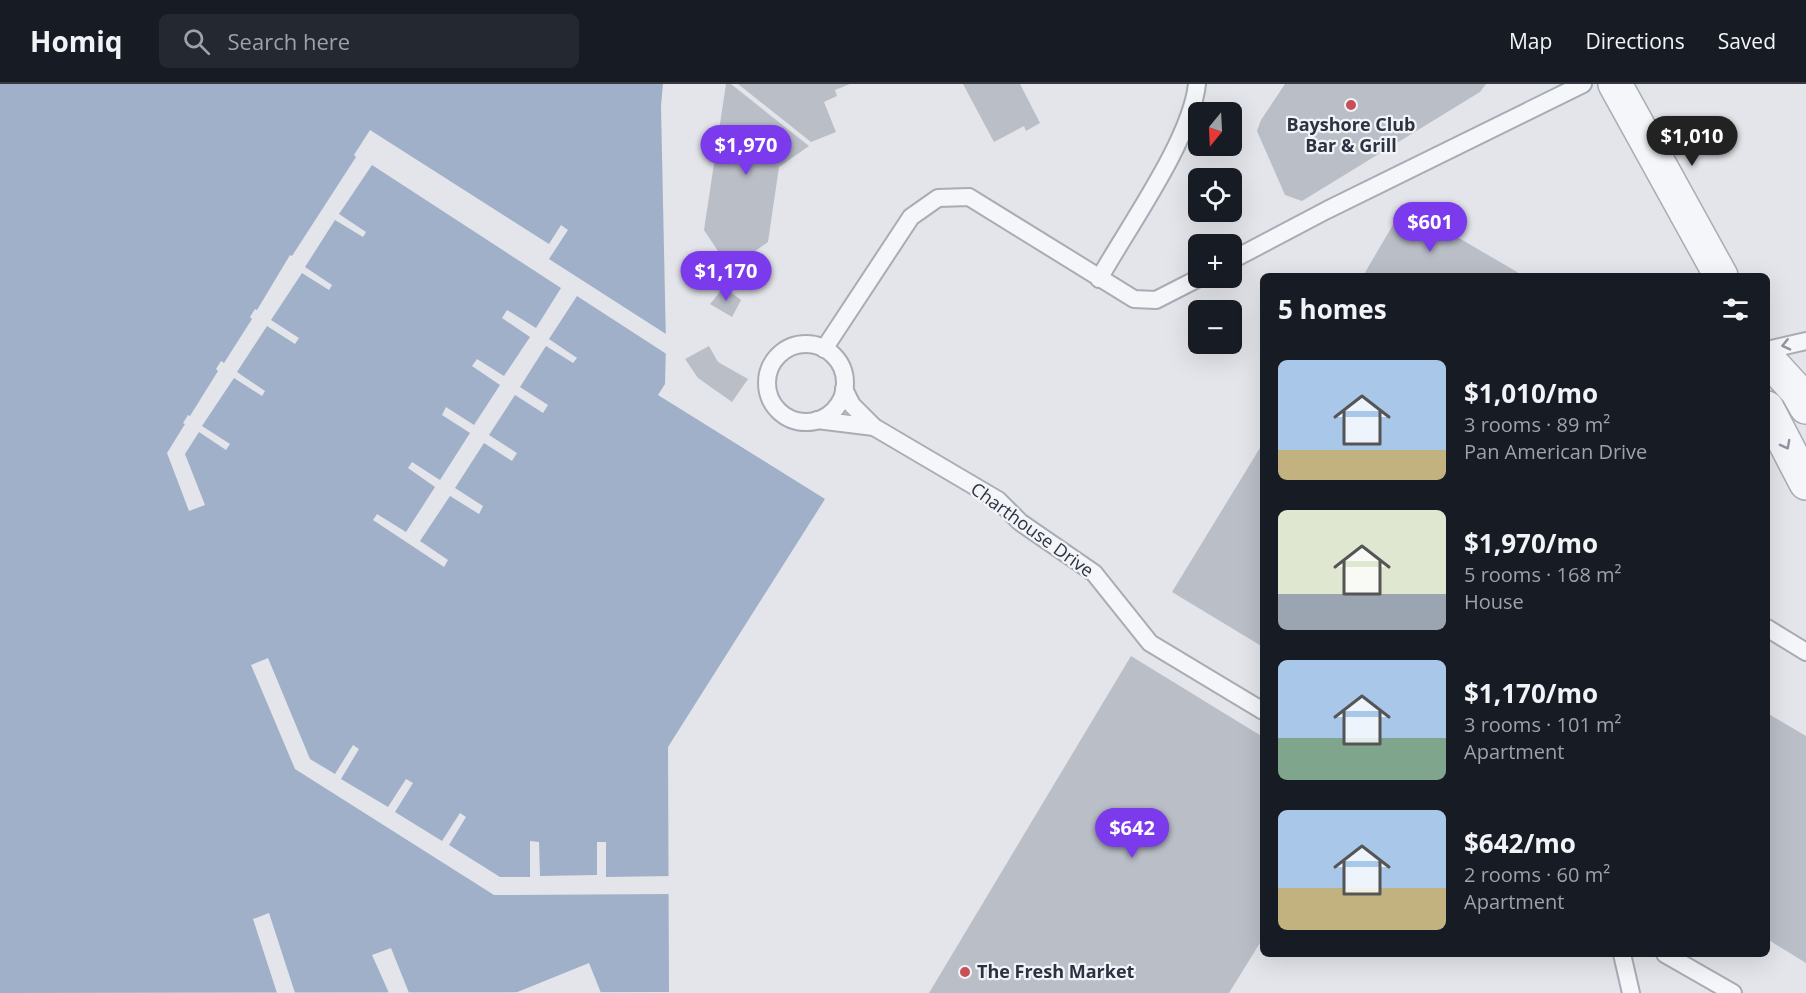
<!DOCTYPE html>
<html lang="en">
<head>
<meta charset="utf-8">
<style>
	:root { --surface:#171b24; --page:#242831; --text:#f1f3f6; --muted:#9ea1a6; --line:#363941; --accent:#7c3aed }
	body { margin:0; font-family:"Open Sans",sans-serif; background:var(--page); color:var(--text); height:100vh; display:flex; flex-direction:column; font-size:22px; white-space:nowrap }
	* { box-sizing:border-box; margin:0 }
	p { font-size:20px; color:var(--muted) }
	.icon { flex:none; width:33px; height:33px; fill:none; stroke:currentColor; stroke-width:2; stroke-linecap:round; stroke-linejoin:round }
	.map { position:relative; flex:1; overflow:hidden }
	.side { position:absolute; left:1260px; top:189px; width:510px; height:684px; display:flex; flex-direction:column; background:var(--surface); border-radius:9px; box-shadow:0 6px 24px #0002 }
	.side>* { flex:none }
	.needle { width:39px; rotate:198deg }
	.tools { position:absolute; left:1188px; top:18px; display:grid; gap:12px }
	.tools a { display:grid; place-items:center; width:54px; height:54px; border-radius:9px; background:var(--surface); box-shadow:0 6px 24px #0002; font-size:30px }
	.price { position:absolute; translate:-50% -51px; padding:0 14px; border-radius:21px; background:var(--accent); color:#fff; font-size:20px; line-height:39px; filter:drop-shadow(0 2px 3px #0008) }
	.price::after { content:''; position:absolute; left:50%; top:36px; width:18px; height:14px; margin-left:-9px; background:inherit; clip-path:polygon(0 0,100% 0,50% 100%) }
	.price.active { background:#222; color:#fff }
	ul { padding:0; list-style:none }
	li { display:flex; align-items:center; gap:18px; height:150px; padding:0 18px }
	li span { display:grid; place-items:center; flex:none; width:168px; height:120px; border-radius:9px; color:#555 }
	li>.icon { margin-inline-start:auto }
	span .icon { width:72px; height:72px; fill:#fffc; stroke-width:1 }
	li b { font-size:26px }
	h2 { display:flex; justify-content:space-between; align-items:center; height:72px; padding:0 18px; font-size:26px }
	header { display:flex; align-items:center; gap:36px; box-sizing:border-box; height:84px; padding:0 30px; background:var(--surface); border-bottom:2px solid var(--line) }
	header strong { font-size:28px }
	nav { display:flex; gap:33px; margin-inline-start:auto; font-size:21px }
	.search { width:420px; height:54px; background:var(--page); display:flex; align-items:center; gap:15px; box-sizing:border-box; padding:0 21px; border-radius:9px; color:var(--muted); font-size:22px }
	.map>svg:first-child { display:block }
	.water { fill:#a0b0c8 }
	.pier { fill:#e3e5ea }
	.building { fill:#babec7 }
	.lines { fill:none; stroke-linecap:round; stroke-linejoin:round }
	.service-casing { stroke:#a8acb4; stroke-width:20 }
	.minor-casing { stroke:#a8acb4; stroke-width:36 }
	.service { stroke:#f5f6f9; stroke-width:16 }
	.minor { stroke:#f5f6f9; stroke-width:33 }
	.oneway { stroke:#90949e }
	.poi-dot { fill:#c84f57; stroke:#f2f4f8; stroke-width:2 }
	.labels { text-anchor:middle; stroke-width:4.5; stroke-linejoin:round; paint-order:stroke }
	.poi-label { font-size:18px; font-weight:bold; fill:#2b3242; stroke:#f2f4f8 }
	.street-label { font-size:18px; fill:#2b3242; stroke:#f2f4f8 }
</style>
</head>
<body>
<header>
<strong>Homiq</strong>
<div class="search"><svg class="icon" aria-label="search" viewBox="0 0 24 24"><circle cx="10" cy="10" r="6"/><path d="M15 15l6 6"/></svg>Search here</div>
<nav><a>Map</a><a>Directions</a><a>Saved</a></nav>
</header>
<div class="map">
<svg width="1806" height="909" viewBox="0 0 1806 909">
	<rect width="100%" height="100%" fill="#e3e5ea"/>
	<polygon class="water" points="0,0 663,0 661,22 666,261 665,300 658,311 825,415 668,663 669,908 0,909"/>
	<g class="pier">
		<polygon points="370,46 549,160 561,141 568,146 549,175 669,252 668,271 577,212 549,255 577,274 573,279 546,262 520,303 548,321 543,329 515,311 489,351 517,369 512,377 484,359 455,404 483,422 479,430 450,412 420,457 448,476 444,483 373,436 377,430 406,448 435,403 408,384 412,378 440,396 470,349 442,331 446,323 474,341 500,301 472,282 477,275 504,292 530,253 502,234 507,226 536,244 561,204 372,81 339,130 366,148 363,153 335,136 305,183 332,201 329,206 302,189 271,236 299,254 295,260 267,242 237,288 265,307 262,312 234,294 202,342 230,360 226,366 199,348 185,370 205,421 189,427 167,369 185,340 183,339 188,331 190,332 218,287 216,285 221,277 224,279 252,235 250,233 255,225 257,226 290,171 292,172 356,73 354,71"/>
		<polygon points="268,574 310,675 335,690 353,661 359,665 341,695 388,723 406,695 413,699 395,728 442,757 460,729 466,733 449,761 500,793 530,793 530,757 539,758 540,792 597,791 597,758 606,758 606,793 673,792 672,810 494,811 295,685 251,581"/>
		<polygon points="269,829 295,909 277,909 253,835"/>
		<polygon points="391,864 409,909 389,909 372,871"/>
		<polygon points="589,879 601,909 515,909"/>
	</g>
	<g class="building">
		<polygon points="726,0 731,0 809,62 779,83 768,158 730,185 704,146"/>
		<polygon points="738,0 850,0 835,6 837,12 824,18 836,48 811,58"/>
		<polygon points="963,0 1020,0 1040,39 1026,47 1024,42 994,58"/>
		<polygon points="1285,0 1486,0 1480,8 1302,117 1285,111 1257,47 1261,36"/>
		<polygon points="1404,122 1524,192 1363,192"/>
		<polygon points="724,203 741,216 732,233 710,220"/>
		<polygon points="709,262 718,278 748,295 732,318 698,294 685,275"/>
		<polygon points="1263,359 1263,563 1172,508"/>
		<polygon points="1131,572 1263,653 1263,854 1229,909 929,909"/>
		<polygon points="1767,629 1806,652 1806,879 1767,855"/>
	</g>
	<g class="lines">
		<g class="service-casing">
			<g id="service">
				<polyline points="1232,176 1327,126 1583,0"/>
				<path d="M1099 195C1128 143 1191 56 1197 0"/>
				<circle cx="806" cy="299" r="39"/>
				<polyline points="824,265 911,133 938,114 969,113 1134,215 1156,216 1199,194"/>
				<polyline points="1767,266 1806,257"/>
				<polyline points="844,305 852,321 874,343 998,416 1020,438 1094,489 1150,559 1263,627"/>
				<polyline points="817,336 874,343"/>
				<polyline points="1767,544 1806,568"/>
				<polyline points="1622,870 1631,909"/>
				<polyline points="1665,870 1733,909"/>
			</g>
		</g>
		<g class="minor-casing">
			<g id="minor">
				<polyline points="1615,0 1721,192"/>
				<polyline points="1767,274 1797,307 1806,323"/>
				<polyline points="1767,324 1806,399"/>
			</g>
		</g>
		<use href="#service" class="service"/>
		<use href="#minor" class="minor"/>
	</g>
	<defs><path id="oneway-chevron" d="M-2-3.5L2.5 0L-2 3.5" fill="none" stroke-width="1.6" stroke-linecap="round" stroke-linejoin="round" transform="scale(1.5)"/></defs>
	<g class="oneway">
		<use href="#oneway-chevron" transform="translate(1786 261) rotate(167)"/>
		<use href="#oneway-chevron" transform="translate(1786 361) rotate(62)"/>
	</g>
	<g class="poi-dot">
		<circle cx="1351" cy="21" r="6"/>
		<circle cx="965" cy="888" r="6"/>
	</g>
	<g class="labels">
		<g class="poi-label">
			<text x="1351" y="47">Bayshore Club<tspan x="1351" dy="21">Bar &amp; Grill</tspan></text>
			<text x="977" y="894" text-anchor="start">The Fresh Market</text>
		</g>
		<g class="street-label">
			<text transform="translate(1032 446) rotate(36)" y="6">Charthouse Drive</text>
		</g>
	</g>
</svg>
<div class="tools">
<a><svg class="needle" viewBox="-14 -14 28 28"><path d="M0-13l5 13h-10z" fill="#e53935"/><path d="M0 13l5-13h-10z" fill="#9ea1a6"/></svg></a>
<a><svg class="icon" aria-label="locate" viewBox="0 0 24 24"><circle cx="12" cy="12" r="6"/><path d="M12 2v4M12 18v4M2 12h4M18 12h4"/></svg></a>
<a>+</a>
<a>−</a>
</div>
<b class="price active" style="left:1692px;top:83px">$1,010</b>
<b class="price" style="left:746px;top:92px">$1,970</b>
<b class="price" style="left:1430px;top:169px">$601</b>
<b class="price" style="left:726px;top:218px">$1,170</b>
<b class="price" style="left:1132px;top:775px">$642</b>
<section class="side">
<h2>5 homes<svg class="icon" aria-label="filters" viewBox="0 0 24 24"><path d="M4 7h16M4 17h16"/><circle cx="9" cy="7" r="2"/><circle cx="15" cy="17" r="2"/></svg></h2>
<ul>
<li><span style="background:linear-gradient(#a9c7e8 75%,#c2b280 0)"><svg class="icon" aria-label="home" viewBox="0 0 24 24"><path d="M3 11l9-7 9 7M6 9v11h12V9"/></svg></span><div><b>$1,010/mo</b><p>3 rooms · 89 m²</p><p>Pan American Drive</p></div></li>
<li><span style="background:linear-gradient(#dfe7d0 70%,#9aa5b1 0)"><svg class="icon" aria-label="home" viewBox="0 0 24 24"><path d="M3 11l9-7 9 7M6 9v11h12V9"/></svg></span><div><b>$1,970/mo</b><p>5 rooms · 168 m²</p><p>House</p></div></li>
<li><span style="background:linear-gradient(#a9c7e8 65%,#7fa58c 0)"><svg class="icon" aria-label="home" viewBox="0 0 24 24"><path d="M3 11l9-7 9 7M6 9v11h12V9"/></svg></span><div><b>$1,170/mo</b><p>3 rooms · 101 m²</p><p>Apartment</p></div></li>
<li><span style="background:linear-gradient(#a9c7e8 65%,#c2b280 0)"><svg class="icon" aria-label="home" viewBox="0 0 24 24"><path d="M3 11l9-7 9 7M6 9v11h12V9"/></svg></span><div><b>$642/mo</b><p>2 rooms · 60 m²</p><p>Apartment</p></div></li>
</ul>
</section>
</div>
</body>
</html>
